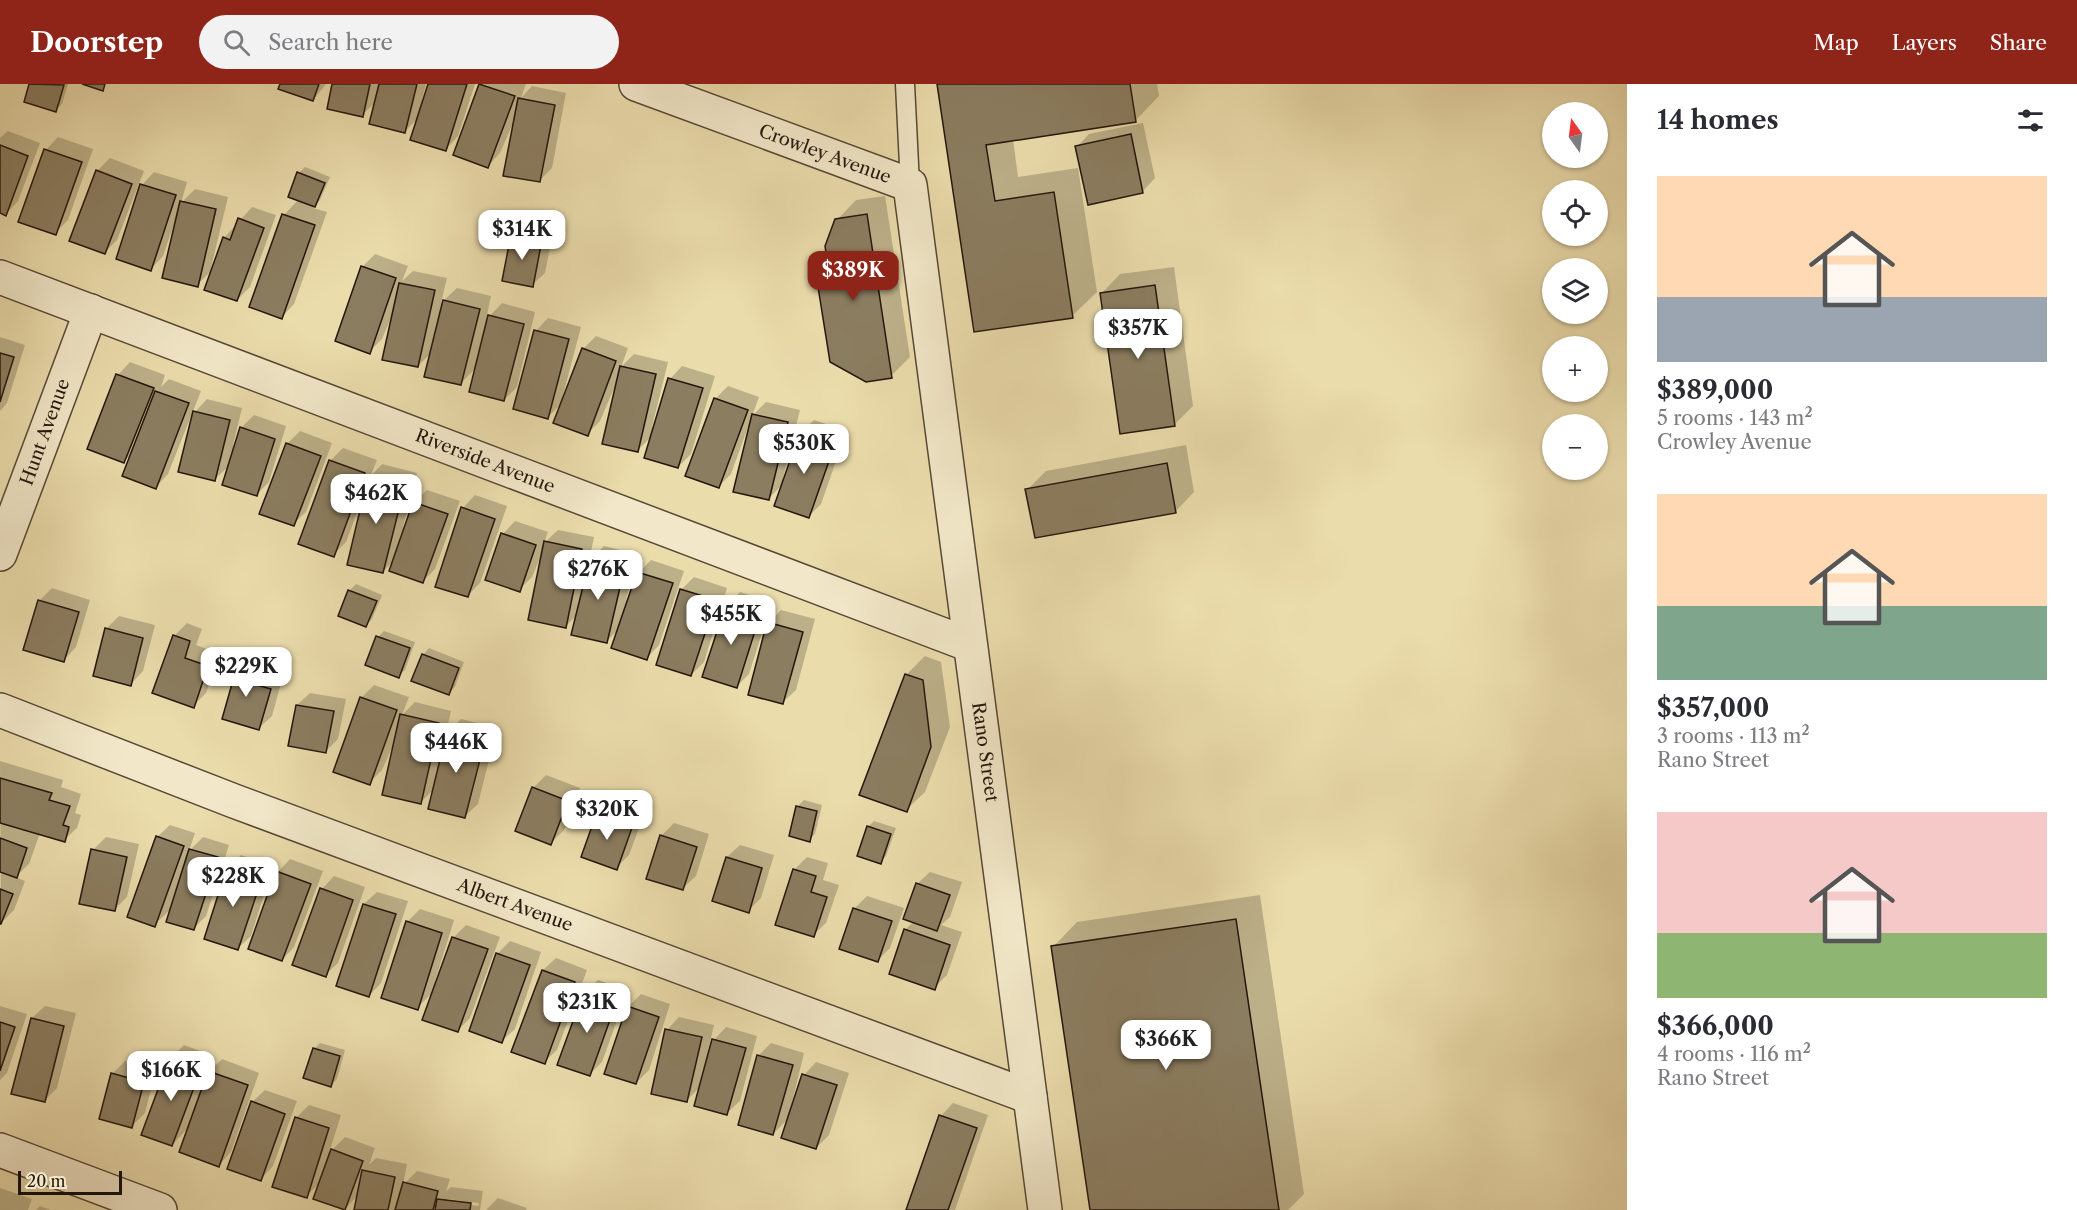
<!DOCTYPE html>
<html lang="en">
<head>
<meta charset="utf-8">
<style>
	:root { --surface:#fff; --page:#f2f2f3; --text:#2b2b33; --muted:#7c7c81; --accent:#8f2418 }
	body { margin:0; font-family:"Libre Caslon Text",serif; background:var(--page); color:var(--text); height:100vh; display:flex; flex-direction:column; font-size:22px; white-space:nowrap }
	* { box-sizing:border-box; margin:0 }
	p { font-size:20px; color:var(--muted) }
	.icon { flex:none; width:33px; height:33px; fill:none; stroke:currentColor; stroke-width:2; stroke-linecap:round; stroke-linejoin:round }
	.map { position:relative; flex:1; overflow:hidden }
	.drawer { display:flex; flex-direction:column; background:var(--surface); width:450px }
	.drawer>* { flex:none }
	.needle { width:39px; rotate:346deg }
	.fabs { position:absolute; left:1542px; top:18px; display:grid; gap:12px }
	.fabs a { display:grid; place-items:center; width:66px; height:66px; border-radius:50%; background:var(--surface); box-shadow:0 2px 4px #0004; font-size:30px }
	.scale { position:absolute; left:18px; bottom:15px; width:104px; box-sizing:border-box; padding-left:6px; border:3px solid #24160d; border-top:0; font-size:16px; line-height:21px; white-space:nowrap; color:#24160d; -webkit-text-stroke:4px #f2e8c9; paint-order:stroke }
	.price { position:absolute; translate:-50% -51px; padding:0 14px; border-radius:12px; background:#fff; color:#222; font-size:20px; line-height:39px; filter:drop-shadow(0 2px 3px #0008) }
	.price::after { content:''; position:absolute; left:50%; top:36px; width:18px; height:14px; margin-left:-9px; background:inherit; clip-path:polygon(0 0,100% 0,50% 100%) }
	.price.active { background:var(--accent); color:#fff }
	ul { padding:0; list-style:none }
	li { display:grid; align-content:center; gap:12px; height:318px; padding:0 30px }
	li span { display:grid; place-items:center; height:186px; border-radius:0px; color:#555 }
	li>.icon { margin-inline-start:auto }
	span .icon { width:108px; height:108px; fill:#fffc; stroke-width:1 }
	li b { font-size:26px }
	h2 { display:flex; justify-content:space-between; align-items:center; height:72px; padding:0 30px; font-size:26px }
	header { display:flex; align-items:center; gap:36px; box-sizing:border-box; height:84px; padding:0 30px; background:var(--accent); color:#fff }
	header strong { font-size:28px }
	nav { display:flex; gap:33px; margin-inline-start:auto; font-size:21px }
	.search { width:420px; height:54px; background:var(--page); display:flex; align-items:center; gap:15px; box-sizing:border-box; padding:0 21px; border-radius:33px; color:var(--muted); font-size:22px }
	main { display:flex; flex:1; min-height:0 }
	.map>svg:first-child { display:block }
	.shadow { fill:#0003; fill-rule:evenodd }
	.building { fill:#8b7d60; stroke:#24160d; stroke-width:1.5 }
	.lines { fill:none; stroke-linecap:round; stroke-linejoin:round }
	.service-casing { stroke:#564835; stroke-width:21 }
	.minor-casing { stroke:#564835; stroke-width:36 }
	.service { stroke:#f2e8c9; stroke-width:18 }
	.minor { stroke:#f2e8c9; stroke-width:33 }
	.labels { text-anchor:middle; stroke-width:4.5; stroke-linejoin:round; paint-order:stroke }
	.street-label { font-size:18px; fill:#24160d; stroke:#f2e8c9 }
</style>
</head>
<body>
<header>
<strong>Doorstep</strong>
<div class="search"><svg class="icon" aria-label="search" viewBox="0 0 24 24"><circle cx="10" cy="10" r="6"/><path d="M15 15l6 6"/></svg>Search here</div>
<nav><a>Map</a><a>Layers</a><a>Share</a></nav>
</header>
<main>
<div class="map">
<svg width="1627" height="1126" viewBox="0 0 1627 1126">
	<rect width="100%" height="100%" fill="#ebdcac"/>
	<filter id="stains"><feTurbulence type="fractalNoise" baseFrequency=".00333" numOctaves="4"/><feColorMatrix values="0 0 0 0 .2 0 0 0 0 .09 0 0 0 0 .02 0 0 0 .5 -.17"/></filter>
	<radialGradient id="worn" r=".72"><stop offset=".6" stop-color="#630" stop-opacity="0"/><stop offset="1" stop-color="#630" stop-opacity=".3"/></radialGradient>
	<g class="shadow">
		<polygon points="31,0 68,0 62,20 56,26 26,17"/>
		<polygon points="281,0 326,0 313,16"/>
		<polygon points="334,0 426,0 422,16 424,17 429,0 475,0 458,52 446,65 419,33 404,48 377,17 362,31"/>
		<polygon points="481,0 526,0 521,14 532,2 566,9 552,84 539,97 517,30 500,69 488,82 455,70"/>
		<polygon points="939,0 1157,0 1159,12 1135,37 1013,55 1018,93 1078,84 1097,208 1072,232 975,247"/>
		<polygon points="1143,39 1155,94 1143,107 1077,63 1089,50"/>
		<polygon points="8,47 40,59 18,117 6,130 0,128 0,54"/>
		<polygon points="58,53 93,65 68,136 55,149 46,66"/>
		<polygon points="110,74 144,87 117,156 104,169 97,87"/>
		<polygon points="305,83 330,93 320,116 313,124 327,128 294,220 282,233 284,131 298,116 299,89"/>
		<polygon points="154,88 187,98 181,119 195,105 228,113 210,188 197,201 177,138 175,137 163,172 151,185 142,101"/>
		<polygon points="885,112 910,273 891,292 817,184 828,174 837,136 856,116"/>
		<polygon points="252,123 276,131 250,203 237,216 224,154"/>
		<polygon points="525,138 554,143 545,189 532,201 512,151"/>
		<polygon points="375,170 408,182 402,197 413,187 447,194 441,219 457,204 491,212 486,236 502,219 535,228 517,303 504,316 477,283 461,299 432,268 418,282 394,227 382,255 369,268 362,183"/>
		<polygon points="1174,183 1193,322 1174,341 1102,209 1120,190"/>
		<polygon points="548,234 581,243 563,311 565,312 583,265 596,252 628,264 621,283 634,270 668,278 652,343 655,344 670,295 682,282 715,292 691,370 678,383 653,351 637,367 618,295 600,337 587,350 563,318 548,333 536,247"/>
		<polygon points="0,253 25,261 7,319 0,327"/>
		<polygon points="130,278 165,291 161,303 169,295 201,307 168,390 156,403 133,369 124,377 118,291"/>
		<polygon points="728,302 759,313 752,332 766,318 800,326 783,394 786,394 801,348 814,336 847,347 842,360 807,348 807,351 841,363 821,420 808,433 784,399 769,414 751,343 748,343 731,390 718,403 715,315"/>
		<polygon points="207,315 242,324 233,361 235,362 241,344 254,331 286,342 269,398 257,410 230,381 215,395 194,329"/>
		<polygon points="300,347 332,359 306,428 293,440 287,360"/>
		<polygon points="1186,361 1194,408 1176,427 1027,406 1046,387"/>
		<polygon points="343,364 377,376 370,393 382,380 417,389 403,443 406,444 414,418 427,406 460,417 435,485 422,498 394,476 383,488 365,414 363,413 346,458 333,471 300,459 331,376"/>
		<polygon points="475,411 507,422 480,499 467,512 463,424"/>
		<polygon points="515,437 548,448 544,459 558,446 594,453 589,477 604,462 637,470 624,525 626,525 638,489 651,476 684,487 659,561 647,574 620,544 606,558 578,530 566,542 543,467 532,493 519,506 503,450"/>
		<polygon points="694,493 727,504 704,578 691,591 681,506"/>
		<polygon points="356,500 382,511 372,535 366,541 340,531 350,506"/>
		<polygon points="52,504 90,516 76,563 64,576 39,517"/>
		<polygon points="740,508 772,518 749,590 737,602 727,521"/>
		<polygon points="781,526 815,535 796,606 783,618 769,539"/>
		<polygon points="119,532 155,541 143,587 131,600 106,545"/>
		<polygon points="187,539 202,545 196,561 220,570 206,609 193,622 174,552"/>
		<polygon points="384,547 415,558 405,586 398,592 378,553"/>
		<polygon points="253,563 268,568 262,587 283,592 272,632 259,644 240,576"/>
		<polygon points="429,564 464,578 455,603 448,609 423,571"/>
		<polygon points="925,572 941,578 950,643 925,708 906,726 906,591"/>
		<polygon points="374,601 409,613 402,631 415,618 451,627 446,650 461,635 497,644 478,720 465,732 434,705 420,719 398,650 382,686 369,699 335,687 362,613"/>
		<polygon points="310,609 346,615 338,655 325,668 297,621"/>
		<polygon points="0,677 63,696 61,703 81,710 75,729 81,731 77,744 64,756 40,749 29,780 15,793 25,797 14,826 1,839"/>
		<polygon points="546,691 580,704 564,746 551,759 517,746 533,704"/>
		<polygon points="611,716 645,728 629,771 616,784 598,729"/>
		<polygon points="804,716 822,721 815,750 809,756 790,751 798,722"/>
		<polygon points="874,737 896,744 886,772 880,778 868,743"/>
		<polygon points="674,739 709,750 696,792 683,804 661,752"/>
		<polygon points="170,741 195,749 189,767 203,753 229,761 206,832 193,845 172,824 154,841 157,753"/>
		<polygon points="106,753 139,760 127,813 114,826 93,766"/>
		<polygon points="740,761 774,771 761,814 748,827 727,773"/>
		<polygon points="241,771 273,782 251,852 238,864 229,784"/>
		<polygon points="807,773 828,779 823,796 839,801 826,839 813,851 777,840 795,785"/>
		<polygon points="290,775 323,787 294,863 282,876 278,788"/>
		<polygon points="930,788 962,798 950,833 941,841 962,848 947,891 934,904 905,846 914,837 917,800"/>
		<polygon points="334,792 365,803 338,879 325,891 322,805"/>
		<polygon points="377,808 408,817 381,899 369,912 338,901 364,820"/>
		<polygon points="1260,811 1304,1110 1288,1126 1092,1126 1053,863 1077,838"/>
		<polygon points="867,812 904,824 890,864 877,877 854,825"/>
		<polygon points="420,825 454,836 435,897 437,898 453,854 466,841 500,853 470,934 457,947 433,908 417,924 407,838"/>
		<polygon points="510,857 541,868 515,945 502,957 497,870"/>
		<polygon points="556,874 587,886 557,966 544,978 543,886"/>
		<polygon points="598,896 628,906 602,978 589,991 585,908"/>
		<polygon points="641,910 670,920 649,986 636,999 628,923"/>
		<polygon points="0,922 27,930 7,989 0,996"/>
		<polygon points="45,922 76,929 57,1004 44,1017 32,934"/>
		<polygon points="679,933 714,941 708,967 710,967 714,956 726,943 757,952 740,1017 727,1029 701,1002 686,1017 667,946"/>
		<polygon points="320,959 345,966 337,995 331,1001 314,965"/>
		<polygon points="771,959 804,969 788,1035 773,1050 758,972"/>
		<polygon points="184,961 213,972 206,991 222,975 259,989 231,1068 219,1081 189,1043 172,1061 171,974"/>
		<polygon points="125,977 156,986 145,1029 132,1042 112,990"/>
		<polygon points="816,978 849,989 829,1051 816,1064 804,991"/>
		<polygon points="265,1006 297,1017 273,1082 261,1095 252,1018"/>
		<polygon points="953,1019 988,1031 955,1126 908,1126 941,1032"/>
		<path d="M309 1021 341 1031 329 1069 345 1053 375 1064 369 1081 376 1074 407 1080 403 1101 417 1087 450 1095 446 1107 451 1103 483 1107 480 1126H356L358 1111 345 1125 320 1099 306 1112 296 1034ZM447 1115 479 1119 478 1122 447 1118Z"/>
		<polygon points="0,1104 32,1115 28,1126 0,1126"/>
		<polygon points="498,1114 527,1124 526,1126 486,1126"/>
		<polygon points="40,1122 51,1126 36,1126"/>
	</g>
	<g class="building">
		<polygon points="29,0 64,1 56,28 24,18"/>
		<polygon points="82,0 105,0 103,7"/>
		<polygon points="280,0 319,0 313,17 278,5"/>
		<polygon points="332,0 370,0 363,33 327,25"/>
		<polygon points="379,0 417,0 405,49 369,40"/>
		<polygon points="428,0 467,0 446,67 410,56"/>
		<polygon points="479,0 515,12 488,84 453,71"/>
		<polygon points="937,0 1130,0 1136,38 986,61 995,117 1054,108 1073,234 974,248"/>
		<polygon points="518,14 555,21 540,98 503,92"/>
		<polygon points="1131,50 1143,109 1088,121 1075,62"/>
		<polygon points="0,61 28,72 6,132 0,129"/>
		<polygon points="44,65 82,78 56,151 18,138"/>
		<polygon points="96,86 132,100 105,170 69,157"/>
		<polygon points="297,88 325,99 315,123 288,113"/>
		<polygon points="140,100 176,111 151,187 116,175"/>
		<polygon points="180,117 216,125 198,203 162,194"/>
		<polygon points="282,130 315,141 282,235 249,223"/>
		<polygon points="867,130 892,294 866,298 830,278 815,184 828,182 825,162 835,135"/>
		<polygon points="238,134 264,144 237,217 204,206 223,153 230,156"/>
		<polygon points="511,150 542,156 533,203 502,197"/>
		<polygon points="361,182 396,194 370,270 335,257"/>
		<polygon points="399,199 435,206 418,283 382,276"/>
		<polygon points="1155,201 1175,342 1120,350 1100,209"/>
		<polygon points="443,216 480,225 461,301 424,293"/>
		<polygon points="488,231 524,240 504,317 469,308"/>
		<polygon points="534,246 569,255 548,335 513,325"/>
		<polygon points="582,264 616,277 588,352 553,339"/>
		<polygon points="0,269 14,273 0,318"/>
		<polygon points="620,282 656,290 638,368 602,360"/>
		<polygon points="116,290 154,304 124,379 87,365"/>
		<polygon points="668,294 703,304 678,384 644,374"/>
		<polygon points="155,307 189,319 156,405 122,392"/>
		<polygon points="714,314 748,326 719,404 685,392"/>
		<polygon points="193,327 230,336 215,397 178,388"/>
		<polygon points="752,330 788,338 769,416 733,408"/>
		<polygon points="240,343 275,355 257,412 222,401"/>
		<polygon points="800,348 835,360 809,434 774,422"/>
		<polygon points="286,359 321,372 294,442 259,430"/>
		<polygon points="329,376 365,389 334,473 298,460"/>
		<polygon points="1167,379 1176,429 1035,454 1025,405"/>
		<polygon points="368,392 405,401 383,489 347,481"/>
		<polygon points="413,418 448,430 423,499 389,487"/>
		<polygon points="461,423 495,435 468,513 435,503"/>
		<polygon points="501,449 536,461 520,508 485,496"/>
		<polygon points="544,457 582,465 566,544 528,536"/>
		<polygon points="590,474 625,482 607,559 571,551"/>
		<polygon points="637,488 673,499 647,576 611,564"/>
		<polygon points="680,505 716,516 691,592 656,581"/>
		<polygon points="348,506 377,517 366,543 338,532"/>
		<polygon points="38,516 79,528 64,578 23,566"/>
		<polygon points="726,520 760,531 737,604 702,593"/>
		<polygon points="767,538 803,548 783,620 748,611"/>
		<polygon points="105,544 143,554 131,602 93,592"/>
		<polygon points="173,551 190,557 185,574 208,582 194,624 152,609"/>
		<polygon points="376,552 410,564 399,594 365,581"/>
		<polygon points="422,570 459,584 449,611 411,597"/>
		<polygon points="239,575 256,580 250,599 271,605 259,646 222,635"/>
		<polygon points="905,590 923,596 931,663 907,728 859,711"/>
		<polygon points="360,613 397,626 370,701 333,688"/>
		<polygon points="296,621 334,627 326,669 288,662"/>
		<polygon points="400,630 439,639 421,720 382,711"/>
		<polygon points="447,647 485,656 465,734 428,725"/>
		<polygon points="0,694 52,709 49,716 70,722 63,741 69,743 65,758 0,739"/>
		<polygon points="532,703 568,717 551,761 515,747"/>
		<polygon points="796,722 817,727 810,758 789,752"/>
		<polygon points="597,728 633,741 617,786 581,773"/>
		<polygon points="867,742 891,750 881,780 857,772"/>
		<polygon points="660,751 697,763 683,806 646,795"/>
		<polygon points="156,752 184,762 155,843 127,833"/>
		<polygon points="0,754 27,764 17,794 0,788"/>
		<polygon points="91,765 127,773 115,827 79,820"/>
		<polygon points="189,765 218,773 194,846 166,838"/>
		<polygon points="726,773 762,784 749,829 712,817"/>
		<polygon points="227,783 262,794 238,866 204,855"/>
		<polygon points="793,785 816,792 811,808 827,813 814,853 775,841"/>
		<polygon points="276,787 311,800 282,877 248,865"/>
		<polygon points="916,799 950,811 937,847 903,835"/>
		<polygon points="320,804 353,816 326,893 292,881"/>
		<polygon points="0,805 13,810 1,840 0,840"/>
		<polygon points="363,820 396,830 369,913 336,902"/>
		<polygon points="853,824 892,837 878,878 839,865"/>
		<polygon points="1236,835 1279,1126 1090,1126 1051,862"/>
		<polygon points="406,837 442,849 418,926 381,914"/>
		<polygon points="904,845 950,861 935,906 889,890"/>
		<polygon points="452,853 488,865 458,948 422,936"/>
		<polygon points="496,869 530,881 502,959 469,947"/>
		<polygon points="542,886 575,898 545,980 511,968"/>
		<polygon points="584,907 616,919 590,992 557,981"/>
		<polygon points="627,922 659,933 636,1000 604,990"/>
		<polygon points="31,934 64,942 45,1018 11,1010"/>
		<polygon points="0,938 15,943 0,987"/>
		<polygon points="665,945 702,953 687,1018 651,1010"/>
		<polygon points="712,955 746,964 727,1031 694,1022"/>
		<polygon points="313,964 340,972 331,1003 303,994"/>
		<polygon points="757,971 793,981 773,1051 738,1041"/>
		<polygon points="170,973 201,985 172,1062 141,1051"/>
		<polygon points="208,987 248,1001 219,1083 179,1068"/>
		<polygon points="111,989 144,998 132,1044 99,1035"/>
		<polygon points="802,990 837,1001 816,1065 781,1054"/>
		<polygon points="251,1017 285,1030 261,1097 227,1085"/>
		<polygon points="939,1031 977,1044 948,1126 906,1126"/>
		<polygon points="295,1033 329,1044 307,1114 272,1103"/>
		<polygon points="331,1065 363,1077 345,1126 313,1115"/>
		<polygon points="362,1086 395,1093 388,1126 354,1126"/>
		<polygon points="403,1098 438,1107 433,1126 395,1126"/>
		<polygon points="437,1115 471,1119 470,1126 435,1126"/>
	</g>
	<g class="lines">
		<g class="service-casing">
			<polyline id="service" points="905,0 910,101"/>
		</g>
		<g class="minor-casing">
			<g id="minor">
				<polyline points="636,0 910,101 1045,1126"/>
				<polyline points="0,193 970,561"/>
				<polyline points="0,470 91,227"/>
				<polyline points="0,626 234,717 1030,1013"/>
				<polyline points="0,1066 160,1126"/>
			</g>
		</g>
		<use href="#service" class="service"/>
		<use href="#minor" class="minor"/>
	</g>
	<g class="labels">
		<g class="street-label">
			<text transform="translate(825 70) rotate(20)" y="6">Crowley Avenue</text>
			<text transform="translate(45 348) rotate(-70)" y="6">Hunt Avenue</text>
			<text transform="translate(485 377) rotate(21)" y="6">Riverside Avenue</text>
			<text transform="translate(985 668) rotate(82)" y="6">Rano Street</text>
			<text transform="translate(515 821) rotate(20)" y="6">Albert Avenue</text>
		</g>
	</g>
	<rect width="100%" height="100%" filter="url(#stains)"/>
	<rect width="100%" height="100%" fill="url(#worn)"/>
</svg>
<div class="fabs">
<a><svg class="needle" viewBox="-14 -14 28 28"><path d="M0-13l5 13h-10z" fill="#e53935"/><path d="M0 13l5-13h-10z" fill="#7c7c81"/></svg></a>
<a><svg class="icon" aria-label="locate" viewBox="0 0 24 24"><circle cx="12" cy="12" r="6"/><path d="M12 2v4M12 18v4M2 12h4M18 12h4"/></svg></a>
<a><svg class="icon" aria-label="layers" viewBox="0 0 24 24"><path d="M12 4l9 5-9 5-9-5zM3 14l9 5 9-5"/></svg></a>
<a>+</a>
<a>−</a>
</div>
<div class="scale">20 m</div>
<b class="price" style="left:522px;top:177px">$314K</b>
<b class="price active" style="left:853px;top:218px">$389K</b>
<b class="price" style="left:1138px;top:276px">$357K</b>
<b class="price" style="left:804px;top:391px">$530K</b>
<b class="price" style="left:376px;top:441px">$462K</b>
<b class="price" style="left:598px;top:517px">$276K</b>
<b class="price" style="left:731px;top:562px">$455K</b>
<b class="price" style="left:246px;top:614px">$229K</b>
<b class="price" style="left:456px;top:690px">$446K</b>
<b class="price" style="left:607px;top:757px">$320K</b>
<b class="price" style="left:233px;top:824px">$228K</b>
<b class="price" style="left:587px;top:950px">$231K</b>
<b class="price" style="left:1166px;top:987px">$366K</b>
<b class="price" style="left:171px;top:1018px">$166K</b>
</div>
<section class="drawer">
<h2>14 homes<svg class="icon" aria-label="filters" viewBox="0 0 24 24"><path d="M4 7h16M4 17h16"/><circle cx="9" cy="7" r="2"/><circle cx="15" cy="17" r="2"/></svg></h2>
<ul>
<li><span style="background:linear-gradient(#ffd9b3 65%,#9aa5b1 0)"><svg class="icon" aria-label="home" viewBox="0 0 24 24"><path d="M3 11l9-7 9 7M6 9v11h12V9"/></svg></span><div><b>$389,000</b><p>5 rooms · 143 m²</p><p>Crowley Avenue</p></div></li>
<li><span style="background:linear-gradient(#ffd9b3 60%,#7fa58c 0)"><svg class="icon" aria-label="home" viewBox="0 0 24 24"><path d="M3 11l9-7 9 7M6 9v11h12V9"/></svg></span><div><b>$357,000</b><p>3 rooms · 113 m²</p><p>Rano Street</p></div></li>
<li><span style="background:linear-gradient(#f6c9c9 65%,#8fb573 0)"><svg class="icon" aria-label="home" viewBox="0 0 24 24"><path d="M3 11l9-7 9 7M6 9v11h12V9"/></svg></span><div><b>$366,000</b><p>4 rooms · 116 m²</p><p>Rano Street</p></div></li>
</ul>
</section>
</main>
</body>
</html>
